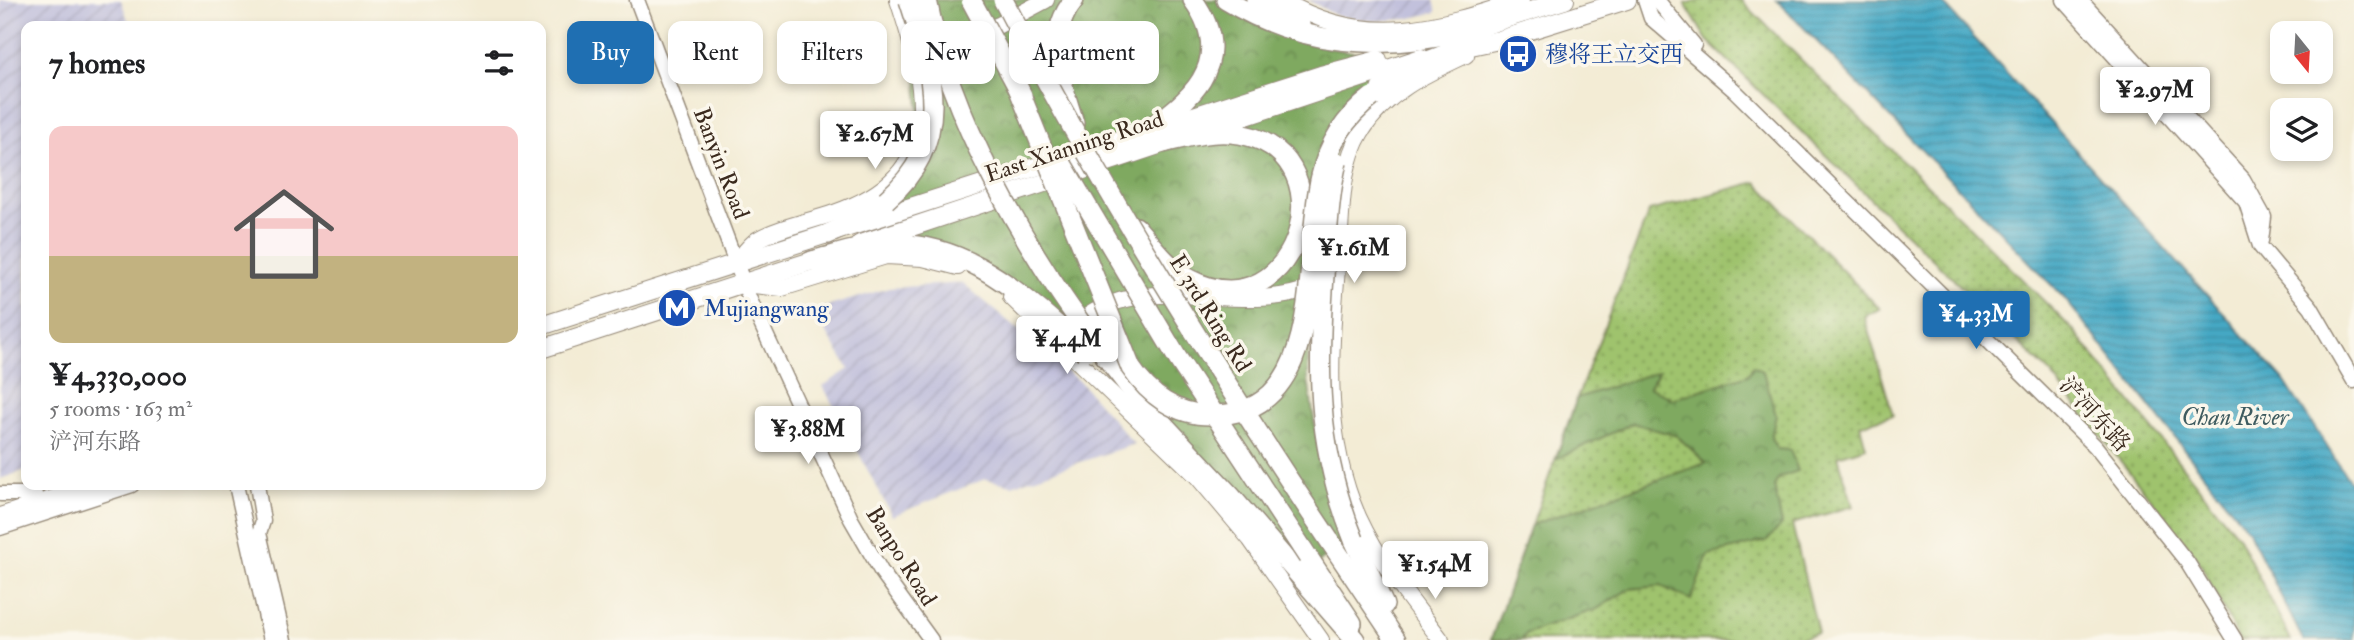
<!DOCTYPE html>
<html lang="en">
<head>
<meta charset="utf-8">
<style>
	:root { --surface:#fff; --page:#f2f2f2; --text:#202124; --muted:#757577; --accent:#1f6fb2 }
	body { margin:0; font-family:"IM FELL Double Pica","Noto Serif SC",serif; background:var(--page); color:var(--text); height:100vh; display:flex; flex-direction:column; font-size:26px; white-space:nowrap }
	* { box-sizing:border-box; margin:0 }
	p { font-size:23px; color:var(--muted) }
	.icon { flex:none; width:38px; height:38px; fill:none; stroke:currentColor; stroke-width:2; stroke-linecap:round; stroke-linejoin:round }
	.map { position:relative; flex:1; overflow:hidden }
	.drawer { position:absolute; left:21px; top:21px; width:525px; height:469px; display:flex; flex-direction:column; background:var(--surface); border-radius:14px; box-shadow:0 4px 10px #0003 }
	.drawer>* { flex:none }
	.top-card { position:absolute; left:567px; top:21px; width:665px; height:63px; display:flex; gap:14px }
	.needle { width:46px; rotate:162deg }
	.tools { position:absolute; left:2270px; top:21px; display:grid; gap:14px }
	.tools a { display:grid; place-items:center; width:63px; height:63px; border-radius:14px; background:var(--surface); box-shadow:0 4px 10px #0003; font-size:35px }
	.price { position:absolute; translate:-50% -60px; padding:0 16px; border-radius:7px; background:#fff; color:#222; font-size:23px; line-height:46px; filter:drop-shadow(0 2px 4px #0008) }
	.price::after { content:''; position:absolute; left:50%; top:42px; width:21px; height:16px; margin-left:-10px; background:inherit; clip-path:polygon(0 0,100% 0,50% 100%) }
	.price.current { background:var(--accent); color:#fff }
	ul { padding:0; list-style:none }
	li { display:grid; align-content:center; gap:14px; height:371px; padding:0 28px }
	li span { display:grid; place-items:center; height:217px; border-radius:14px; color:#555 }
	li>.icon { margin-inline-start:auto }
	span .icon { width:126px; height:126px; fill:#fffc; stroke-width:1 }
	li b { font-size:30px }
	h2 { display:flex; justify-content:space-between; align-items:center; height:84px; padding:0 28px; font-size:30px }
	.chip { padding:0 24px; border-radius:14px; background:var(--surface); box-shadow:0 4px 10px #0003; font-size:24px; line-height:63px }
	.chip.current { background:var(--accent); color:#fff }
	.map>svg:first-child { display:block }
	.industrial { fill:url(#industrial-furrows) }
	.green { fill:url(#green-dots); stroke:#6d7646; stroke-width:2 }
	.forest { fill:url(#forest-crowns); stroke:#5d6a3f; stroke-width:2 }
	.water { fill:url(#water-rules); stroke:#406971; stroke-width:2 }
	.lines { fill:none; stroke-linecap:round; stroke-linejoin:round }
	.tertiary-casing { stroke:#978b7a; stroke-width:17 }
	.secondary-casing { stroke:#978b7a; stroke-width:18 }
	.primary-casing { stroke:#978b7a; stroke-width:20 }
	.trunk-casing { stroke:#978b7a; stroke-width:22 }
	.tertiary { stroke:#fff; stroke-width:14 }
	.secondary { stroke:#fff; stroke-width:16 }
	.primary { stroke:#fff; stroke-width:18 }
	.trunk { stroke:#fff; stroke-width:19 }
	.trunk-bridge-casing { stroke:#978b7a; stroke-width:22; stroke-linecap:butt }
	.trunk-bridge { stroke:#fff; stroke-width:19 }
	.labels { text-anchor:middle; stroke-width:7; stroke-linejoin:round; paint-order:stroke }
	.transit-label { font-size:23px; fill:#164399; stroke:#fbf7ec; text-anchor:start }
	.street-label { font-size:23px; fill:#3b2a1e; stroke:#fbf7ec }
	.water-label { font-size:24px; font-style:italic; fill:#3f5c60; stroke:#fbf7ec }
</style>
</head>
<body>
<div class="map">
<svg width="2354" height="640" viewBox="0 0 2354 640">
	<defs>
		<pattern id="industrial-furrows" width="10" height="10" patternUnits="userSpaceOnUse" patternTransform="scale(1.75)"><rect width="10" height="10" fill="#c2c1dc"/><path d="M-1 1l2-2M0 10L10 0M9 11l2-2" fill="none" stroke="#a8a6bc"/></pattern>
		<pattern id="green-dots" width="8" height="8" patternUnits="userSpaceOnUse" patternTransform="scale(1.75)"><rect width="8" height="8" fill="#9fc36d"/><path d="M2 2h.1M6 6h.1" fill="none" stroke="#839f59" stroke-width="1.8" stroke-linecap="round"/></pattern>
		<pattern id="forest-crowns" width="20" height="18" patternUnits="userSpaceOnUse" patternTransform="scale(1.75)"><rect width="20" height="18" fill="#7fa960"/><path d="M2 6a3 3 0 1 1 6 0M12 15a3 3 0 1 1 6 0" fill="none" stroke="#698a4f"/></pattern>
		<pattern id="water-rules" width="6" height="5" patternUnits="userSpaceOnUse" patternTransform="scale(1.75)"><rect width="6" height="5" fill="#45a8c4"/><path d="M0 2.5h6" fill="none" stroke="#3b899f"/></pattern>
	</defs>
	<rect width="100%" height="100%" fill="#fbf7ec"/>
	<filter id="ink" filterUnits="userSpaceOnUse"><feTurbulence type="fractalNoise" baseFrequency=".0143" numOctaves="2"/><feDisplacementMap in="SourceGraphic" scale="14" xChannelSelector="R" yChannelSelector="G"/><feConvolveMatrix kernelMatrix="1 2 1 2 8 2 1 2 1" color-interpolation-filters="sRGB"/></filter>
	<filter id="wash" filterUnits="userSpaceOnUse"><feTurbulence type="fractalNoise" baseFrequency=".00686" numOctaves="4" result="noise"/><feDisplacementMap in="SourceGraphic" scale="28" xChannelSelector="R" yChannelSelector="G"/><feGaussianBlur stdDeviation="1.57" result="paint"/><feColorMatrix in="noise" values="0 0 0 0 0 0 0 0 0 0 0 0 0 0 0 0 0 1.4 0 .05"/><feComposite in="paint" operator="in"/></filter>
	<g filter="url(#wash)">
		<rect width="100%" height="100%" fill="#f3ecd5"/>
		<g class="industrial">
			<polygon points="0,0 121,0 130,26 26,26 26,470 0,479"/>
			<polygon points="1308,0 1434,0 1437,12 1407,19 1373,21 1337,16"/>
			<polygon points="963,283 1082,384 1134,444 1012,485 985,479 892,516 823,386 849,369 813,311 889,288"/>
		</g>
		<g class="green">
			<polygon points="1699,0 1741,0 2073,330 2238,536 2291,640 2239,640 2197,557 2051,374 1707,40 1685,4"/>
			<polygon points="1756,182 1880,309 1864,316 1893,415 1860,425 1866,447 1838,456 1853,506 1792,524 1818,633 1792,640 1491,640 1577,398 1649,211"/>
		</g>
		<g class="forest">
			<path d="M911 0H1217C1221 6 1231 10 1239 15 1281 38 1324 50 1372 54L1378 79 1354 99 1339 118 1308 338V379L1320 461 1344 545 1304 572 1214 468 1029 295 899 239 887 207 923 163Z"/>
			<polygon points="1753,366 1763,372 1776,415 1771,438 1777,449 1790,450 1798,471 1780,477 1774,486 1782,525 1766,541 1708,555 1691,600 1661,586 1629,589 1597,609 1527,633 1521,640 1491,640 1531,525 1706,463 1677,436 1633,423 1556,459 1577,398 1659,371 1649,387 1673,399 1748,375"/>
		</g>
		<polygon class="water" points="1777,0 1940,0 2283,379 2354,488 2354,640 2303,640 2248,530 2065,299"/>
	</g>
	<g filter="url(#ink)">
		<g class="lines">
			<g class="tertiary-casing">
				<g id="tertiary">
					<polyline points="637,0 750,300 851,519 881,571 931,640"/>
					<polyline points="1645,0 1651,18 1734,90 2095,446 2187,562 2235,640"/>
					<polyline points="1657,0 1694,45"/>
					<polyline points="2064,0 2246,202 2260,246 2311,307 2354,381"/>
					<polyline points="2080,0 2243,179 2264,217 2261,241"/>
					<polyline points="236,485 271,640"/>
					<polyline points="257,485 263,521 259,533 284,640"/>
					<polyline points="0,494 35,494"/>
					<polyline points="0,528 132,485"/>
				</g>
			</g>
			<g class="secondary-casing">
				<g id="secondary">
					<path d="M1282 0C1365 50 1436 28 1521 0"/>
					<polyline points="930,51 999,25 1046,0"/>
					<path d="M736 263C742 256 749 245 757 240 776 228 812 221 834 213 947 175 928 91 898 0"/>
					<polyline points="743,284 782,288 886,256 923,258 958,267"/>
					<polyline points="1011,297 1197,476 1250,539 1321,640"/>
					<path d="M1073 328C1141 262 1238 321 1316 286"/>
					<path d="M1441 640C1409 597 1371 553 1352 502 1321 419 1332 332 1339 245 1342 208 1341 165 1361 132 1386 92 1425 74 1466 55"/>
				</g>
			</g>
			<g class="primary-casing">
				<g id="primary">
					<polyline points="1418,35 1449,24"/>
					<polyline points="1451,36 1565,0"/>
					<polyline points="1452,50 1499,40 1627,0"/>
					<polyline points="860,244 1421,58"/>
					<polyline points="541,326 1321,75 1378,60"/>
					<polyline points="541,349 824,257"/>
					<polyline points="0,517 96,485"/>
				</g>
			</g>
			<g class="trunk-casing">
				<g id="trunk">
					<path d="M1226 0C1301 46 1380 51 1464 32"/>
					<polyline points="1256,0 1300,25"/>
					<polyline points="1381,89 1420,64 1464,47"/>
					<path d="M1074 123C1062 82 1043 38 1074 0"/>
					<path d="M1137 136C1188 105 1239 63 1193 0"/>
					<path d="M1136 227C1151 244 1167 267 1189 279 1301 337 1354 144 1231 133 1208 131 1184 138 1162 143"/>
					<polyline points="828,234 861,219 886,200"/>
					<path d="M812 261C836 255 861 246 886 245 954 240 1009 282 1057 325"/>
					<polyline points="1096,344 1133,392 1230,495 1355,640"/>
					<polyline points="1354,540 1384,605"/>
					<polyline points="1331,543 1396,640"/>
					<polyline points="1308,557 1352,623"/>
				</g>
			</g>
			<use href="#tertiary" class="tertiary"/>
			<use href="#secondary" class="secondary"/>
			<use href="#primary" class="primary"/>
			<use href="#trunk" class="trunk"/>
			<g class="trunk-bridge-casing">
				<g id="trunk-bridge">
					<path d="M927 0C949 116 1026 250 1096 344"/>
					<polyline points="971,0 1022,95"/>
					<path d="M1003 0C1101 188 1213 367 1331 543"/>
					<path d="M1017 85 1131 368C1149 395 1176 415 1210 415 1330 417 1302 252 1321 176 1328 144 1346 117 1372 97"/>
					<polyline points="1058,157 1178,359 1308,557"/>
					<path d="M1337 162C1329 195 1328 229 1325 263 1317 364 1315 444 1354 540"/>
					<path d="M886 200C954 142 933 73 909 0"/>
					<polyline points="1057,325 1085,352"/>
				</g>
			</g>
			<use href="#trunk-bridge" class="trunk-bridge"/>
		</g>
	</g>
	<defs>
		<g id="bus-disc" transform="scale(2.0125)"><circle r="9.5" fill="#1a4fb4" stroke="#fbf7ec"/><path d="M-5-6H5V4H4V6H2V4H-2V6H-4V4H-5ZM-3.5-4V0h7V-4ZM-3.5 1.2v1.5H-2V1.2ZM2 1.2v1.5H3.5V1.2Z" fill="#fff"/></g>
		<g id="metro-disc" transform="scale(2.0125)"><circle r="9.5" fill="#1a4fb4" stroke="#fbf7ec"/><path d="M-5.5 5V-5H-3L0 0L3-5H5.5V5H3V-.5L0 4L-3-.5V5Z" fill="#fff"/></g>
	</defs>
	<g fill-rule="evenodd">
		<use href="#bus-disc" x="1518" y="54"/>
		<use href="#metro-disc" x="677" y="308"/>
	</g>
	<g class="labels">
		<g class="transit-label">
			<text x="1545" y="62">穆将王立交西</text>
			<text x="704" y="316">Mujiangwang</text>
		</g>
		<g class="street-label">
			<text transform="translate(1074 146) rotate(-18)" y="8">East Xianning Road</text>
			<text transform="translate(722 163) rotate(69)" y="8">Banyin Road</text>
			<text transform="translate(1211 313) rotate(58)" y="8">E 3rd Ring Rd</text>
			<text transform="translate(2095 414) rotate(47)" y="8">浐河东路</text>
			<text transform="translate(902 556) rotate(58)" y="8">Banpo Road</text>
		</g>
		<g class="water-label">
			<text x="2235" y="425">Chan River</text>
		</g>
	</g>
</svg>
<div class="tools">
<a><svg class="needle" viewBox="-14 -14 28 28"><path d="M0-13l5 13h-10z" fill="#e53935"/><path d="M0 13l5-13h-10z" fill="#757577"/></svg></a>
<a><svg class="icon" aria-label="layers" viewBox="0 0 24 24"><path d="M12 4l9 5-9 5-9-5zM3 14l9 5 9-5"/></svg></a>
</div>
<b class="price" style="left:2155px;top:127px">¥2.97M</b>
<b class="price" style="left:875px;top:171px">¥2.67M</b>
<b class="price" style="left:1354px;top:285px">¥1.61M</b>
<b class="price current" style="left:1976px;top:351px">¥4.33M</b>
<b class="price" style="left:1067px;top:376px">¥4.4M</b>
<b class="price" style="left:808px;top:466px">¥3.88M</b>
<b class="price" style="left:1435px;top:601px">¥1.54M</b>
<div class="top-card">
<a class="chip current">Buy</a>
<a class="chip">Rent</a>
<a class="chip">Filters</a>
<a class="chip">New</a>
<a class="chip">Apartment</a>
</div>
<section class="drawer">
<h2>7 homes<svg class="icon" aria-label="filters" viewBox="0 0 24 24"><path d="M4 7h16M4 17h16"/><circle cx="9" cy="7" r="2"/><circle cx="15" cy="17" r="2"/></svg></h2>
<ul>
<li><span style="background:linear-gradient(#f6c9c9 60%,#c2b280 0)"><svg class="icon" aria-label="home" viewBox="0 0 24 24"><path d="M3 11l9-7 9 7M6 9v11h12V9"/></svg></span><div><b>¥4,330,000</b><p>5 rooms · 163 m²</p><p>浐河东路</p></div></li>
</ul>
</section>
</div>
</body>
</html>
